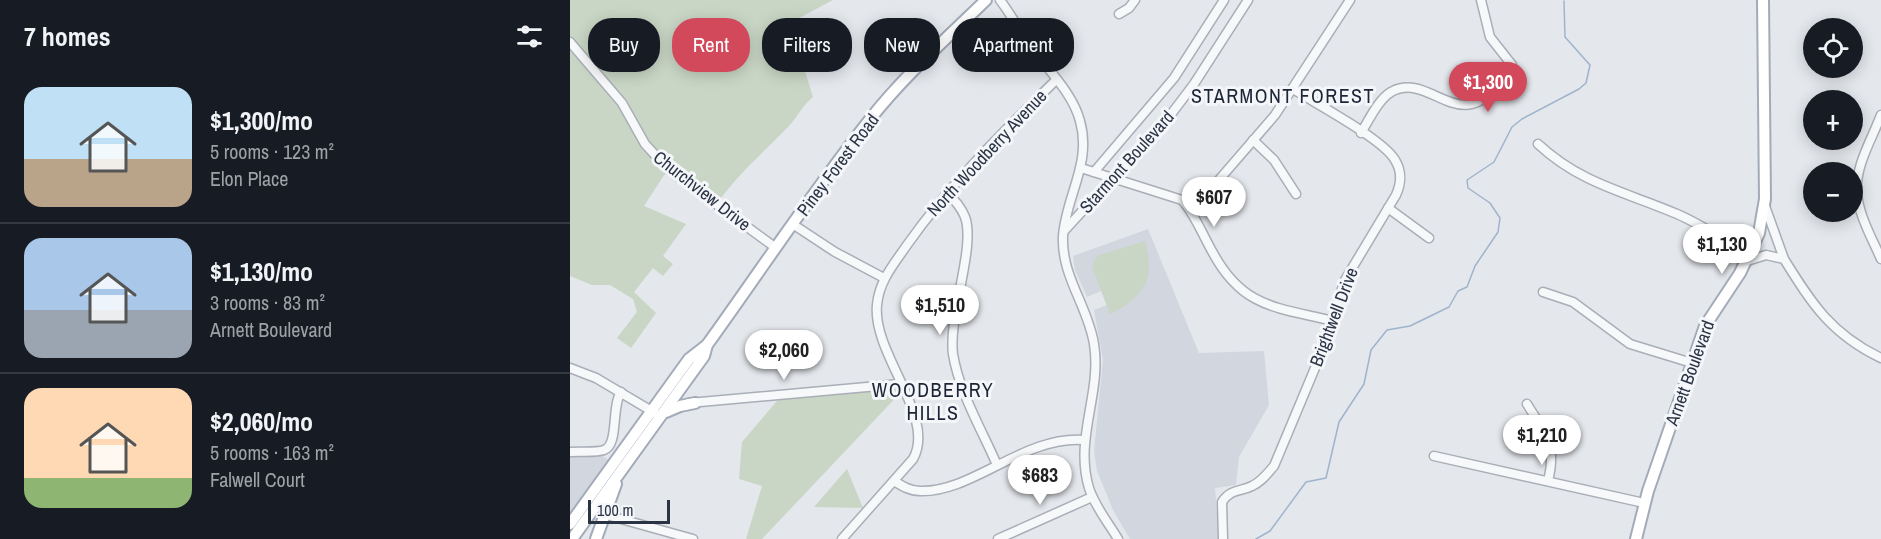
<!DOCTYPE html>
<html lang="en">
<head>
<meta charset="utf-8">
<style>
	:root { --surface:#171b24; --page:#20242c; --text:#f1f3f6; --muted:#9ea1a6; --line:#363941; --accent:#d1495b }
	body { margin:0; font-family:"Archivo Narrow",sans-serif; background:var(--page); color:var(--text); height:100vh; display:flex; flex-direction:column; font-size:22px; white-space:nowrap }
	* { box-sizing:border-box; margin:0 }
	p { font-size:20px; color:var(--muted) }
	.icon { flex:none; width:33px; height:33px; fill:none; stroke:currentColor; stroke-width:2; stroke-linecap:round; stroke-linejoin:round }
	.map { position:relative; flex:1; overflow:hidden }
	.side { display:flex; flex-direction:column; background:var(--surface); width:570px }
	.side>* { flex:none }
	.guide { position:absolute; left:18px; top:18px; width:570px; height:54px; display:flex; gap:12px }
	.controls { position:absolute; left:1233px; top:18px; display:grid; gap:12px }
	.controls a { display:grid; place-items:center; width:60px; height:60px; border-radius:50%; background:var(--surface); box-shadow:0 3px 15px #0003; font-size:30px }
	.scale { position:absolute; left:18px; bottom:15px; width:82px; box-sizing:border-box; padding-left:6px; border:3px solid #2b3445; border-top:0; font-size:16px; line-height:21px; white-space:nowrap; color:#2b3445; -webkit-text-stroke:4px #f4f6f9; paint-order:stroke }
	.price { position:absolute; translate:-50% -51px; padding:0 14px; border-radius:21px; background:#fff; color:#222; font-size:20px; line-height:39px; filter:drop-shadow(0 2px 3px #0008) }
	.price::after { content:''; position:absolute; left:50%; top:36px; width:18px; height:14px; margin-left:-9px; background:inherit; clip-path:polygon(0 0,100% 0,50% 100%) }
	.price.current { background:var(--accent); color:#fff }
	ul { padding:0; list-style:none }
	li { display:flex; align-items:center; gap:18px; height:150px; padding:0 24px }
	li+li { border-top:2px solid var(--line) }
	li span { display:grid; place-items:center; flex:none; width:168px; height:120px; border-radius:18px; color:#555 }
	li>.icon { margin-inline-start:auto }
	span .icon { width:72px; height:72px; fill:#fffc; stroke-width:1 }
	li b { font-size:26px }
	h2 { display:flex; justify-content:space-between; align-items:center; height:72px; padding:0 24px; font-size:26px }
	.tag { padding:0 21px; border-radius:24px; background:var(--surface); box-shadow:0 3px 15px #0003; font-size:21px; line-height:54px }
	.tag.current { background:var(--accent); color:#fff }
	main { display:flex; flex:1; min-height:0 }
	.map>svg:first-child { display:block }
	.built { fill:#d2d6de }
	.green { fill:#c9d6c5 }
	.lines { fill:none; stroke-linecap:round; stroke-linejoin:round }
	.stream { stroke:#9fb4cc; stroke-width:1.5 }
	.minor-casing { stroke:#a9aeb7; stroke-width:11 }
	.major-casing { stroke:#a3abb8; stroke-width:14 }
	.minor { stroke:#f7f8fa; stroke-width:8 }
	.major { stroke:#fff; stroke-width:10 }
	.labels { text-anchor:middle; stroke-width:6; stroke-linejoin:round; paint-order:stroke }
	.street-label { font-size:18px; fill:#2b3445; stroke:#f4f6f9 }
	.neighbourhood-label { font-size:20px; letter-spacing:1.5px; fill:#1d2536; stroke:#f4f6f9 }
</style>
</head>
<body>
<main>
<section class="side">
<h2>7 homes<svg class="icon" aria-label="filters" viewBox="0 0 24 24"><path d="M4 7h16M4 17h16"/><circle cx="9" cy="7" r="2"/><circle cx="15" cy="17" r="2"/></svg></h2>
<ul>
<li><span style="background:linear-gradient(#bfe0f5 60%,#b9a48a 0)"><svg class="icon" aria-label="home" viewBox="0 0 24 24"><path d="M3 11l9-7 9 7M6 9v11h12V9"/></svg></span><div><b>$1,300/mo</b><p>5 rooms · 123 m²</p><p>Elon Place</p></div></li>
<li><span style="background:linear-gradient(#a9c7e8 60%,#9aa5b1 0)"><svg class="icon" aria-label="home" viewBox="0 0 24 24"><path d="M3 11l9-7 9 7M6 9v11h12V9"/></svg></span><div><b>$1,130/mo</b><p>3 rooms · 83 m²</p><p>Arnett Boulevard</p></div></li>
<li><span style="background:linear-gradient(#ffd9b3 75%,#8fb573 0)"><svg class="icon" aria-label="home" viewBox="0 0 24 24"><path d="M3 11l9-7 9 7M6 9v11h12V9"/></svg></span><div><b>$2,060/mo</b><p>5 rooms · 163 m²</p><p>Falwell Court</p></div></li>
</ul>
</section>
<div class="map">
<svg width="1311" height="539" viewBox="0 0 1311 539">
	<rect width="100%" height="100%" fill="#e4e7ec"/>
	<g class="built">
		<polygon points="578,229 629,353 694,351 699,405 669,457 666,485 645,488 649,539 560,539 543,510 527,471 524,451 533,360 524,310 537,305 531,291 517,297 505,270 503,256"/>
		<polygon points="31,455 44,463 0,523 0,456"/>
	</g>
	<g class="green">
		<path d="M0 0H263L220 23 243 97C233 105 228 116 219 126 195 151 173 169 151 198L142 194H132L98 169 74 206 116 224 93 256 103 264 93 276 83 268 64 292 86 313 61 348 47 338 67 312 63 299 40 285H22L0 276Z"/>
		<path d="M575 241C586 279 574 297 540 314L522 267 527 256Z"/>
		<polygon points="330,384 333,390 192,539 176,539 192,486 169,479 172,442 212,395"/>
		<polygon points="277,469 293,508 244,507"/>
	</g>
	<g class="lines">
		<polyline class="stream" points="686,539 700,531 736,482 756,478 769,422 794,384 801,350 817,330 840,326 879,307 888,291 897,287 905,266 928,232 930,218 920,203 898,188 897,180 924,162 942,127 952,119 1009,89 1016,83 1020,65 995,37 994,1"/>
		<g class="minor-casing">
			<g id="minor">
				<path d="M430 0C442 16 451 33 463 49 479 71 503 94 510 121 522 163 496 196 493 236 491 276 518 306 524 344 532 393 504 438 519 488 525 507 538 522 548 539"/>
				<polyline points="549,14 559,8 565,0"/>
				<polyline points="0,42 52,103 75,144 98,169 206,248"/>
				<path d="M1311 115C1302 139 1285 166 1287 192 1288 214 1302 238 1311 259"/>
				<path d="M791 133C799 120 808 100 821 92 859 71 887 134 926 87 931 80 938 73 942 65L920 37 911 0"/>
				<polyline points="683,140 704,160 726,194"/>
				<path d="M968 144C1011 184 1056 192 1107 214 1133 225 1156 242 1180 255"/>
				<path d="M511 168 612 200C625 214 633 236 643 253 673 308 706 307 763 321"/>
				<polyline points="524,172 604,78 654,0"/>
				<path d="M376 192C384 199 391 207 395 217 406 247 378 316 383 354 389 392 412 430 427 465"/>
				<polyline points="616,204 635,196 705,115 780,0"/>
				<polyline points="1195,206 1214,259"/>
				<polyline points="818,208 859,238"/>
				<polyline points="224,225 265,252 314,278"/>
				<polyline points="494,231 602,113 624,84 678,0"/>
				<path d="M1177 261 1196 255 1214 259C1242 304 1261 334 1311 358"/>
				<polyline points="973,292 1003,302 1060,344 1122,363"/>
				<polyline points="0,368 26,378 85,413"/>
				<polyline points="119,403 330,384"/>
				<path d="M957 404C976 435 987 445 978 481"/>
				<path d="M0 452C10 451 25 453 34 450 49 445 41 407 51 392"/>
				<polyline points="864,456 1074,503"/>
				<path d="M324 481C332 486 340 491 350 491 402 493 455 435 514 440"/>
				<polyline points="33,514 123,539"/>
				<path d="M272 539 343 459C367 417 302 354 307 305 309 281 324 264 337 245 380 184 433 132 486 80"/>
				<polyline points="428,539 522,497"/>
				<path d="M653 539 652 502C660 489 670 492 682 486 691 482 697 474 704 466L750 356 775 280 826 195C831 184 832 171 825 160 813 139 746 104 723 89"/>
			</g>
		</g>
		<g class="major-casing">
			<g id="major">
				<polyline points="96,412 110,406 125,403"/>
				<polyline points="0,524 119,359 137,345"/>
				<path d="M2 539 134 356 137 345C191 270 243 191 301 118 335 75 377 38 416 0"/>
				<polyline points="26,539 46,484"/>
				<polyline points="1066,539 1078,491 1135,326 1170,273 1189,233 1195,199 1193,0"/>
			</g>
		</g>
		<use href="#minor" class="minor"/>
		<use href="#major" class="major"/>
	</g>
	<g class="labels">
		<g class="street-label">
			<text transform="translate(417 153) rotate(-47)" y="6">North Woodberry Avenue</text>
			<text transform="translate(557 162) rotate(-48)" y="6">Starmont Boulevard</text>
			<text transform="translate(268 165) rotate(-53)" y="6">Piney Forest Road</text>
			<text transform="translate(132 191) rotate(38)" y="6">Churchview Drive</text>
			<text transform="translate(764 317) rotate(-69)" y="6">Brightwell Drive</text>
			<text transform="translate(1120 373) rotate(-70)" y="6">Arnett Boulevard</text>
		</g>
		<g class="neighbourhood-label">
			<text x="713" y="103">STARMONT FOREST</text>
			<text x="363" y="397">WOODBERRY<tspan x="363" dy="23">HILLS</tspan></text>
		</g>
	</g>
</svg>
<div class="controls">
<a><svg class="icon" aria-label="locate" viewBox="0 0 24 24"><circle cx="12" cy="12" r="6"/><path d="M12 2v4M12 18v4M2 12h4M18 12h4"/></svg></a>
<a>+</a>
<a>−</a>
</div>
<div class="scale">100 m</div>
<b class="price current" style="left:918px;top:113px">$1,300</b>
<b class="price" style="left:644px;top:228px">$607</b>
<b class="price" style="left:1152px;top:275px">$1,130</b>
<b class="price" style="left:370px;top:336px">$1,510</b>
<b class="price" style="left:214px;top:381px">$2,060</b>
<b class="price" style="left:972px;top:466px">$1,210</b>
<b class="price" style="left:470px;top:506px">$683</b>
<div class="guide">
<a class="tag">Buy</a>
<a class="tag current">Rent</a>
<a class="tag">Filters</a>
<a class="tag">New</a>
<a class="tag">Apartment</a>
</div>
</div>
</main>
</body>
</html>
